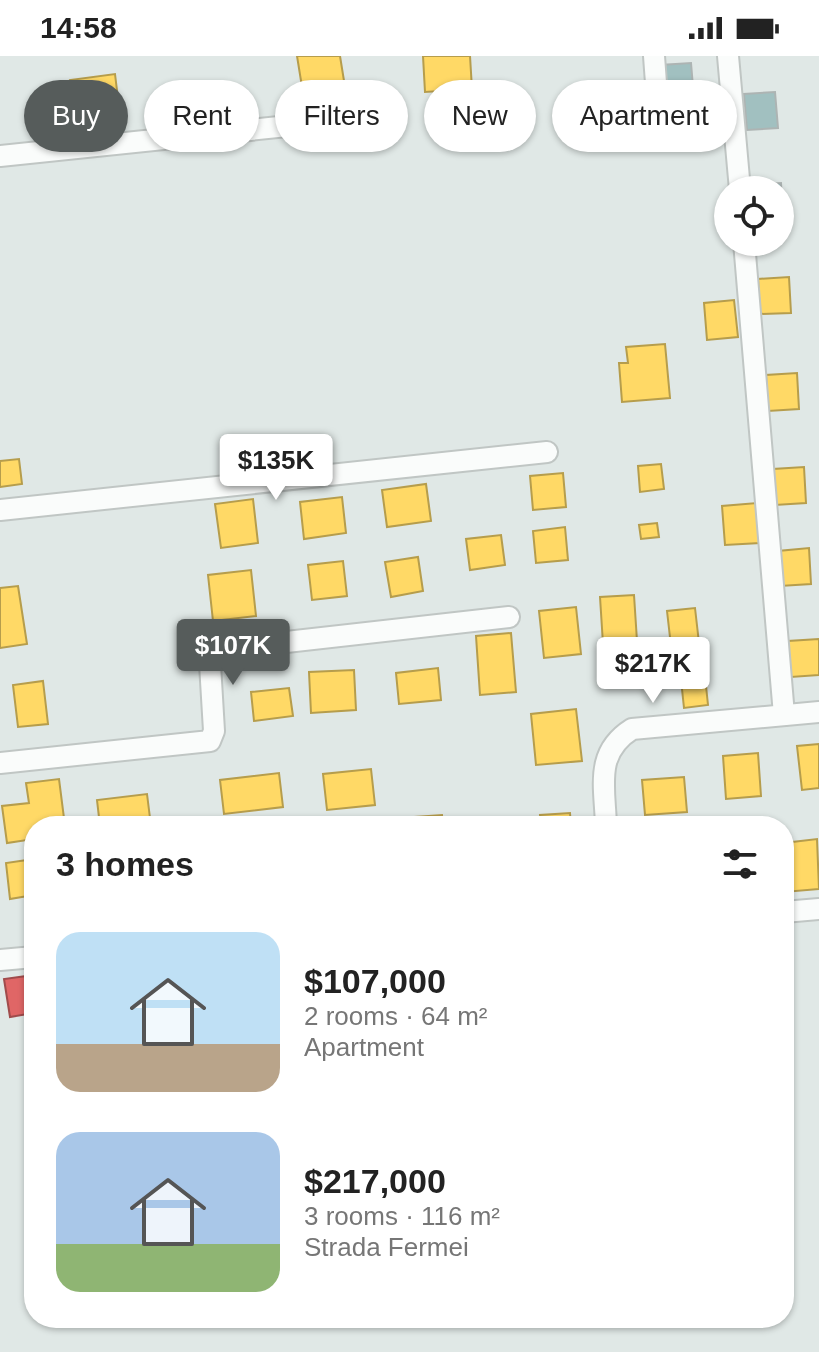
<!DOCTYPE html>
<html lang="en">
<head>
<meta charset="utf-8">
<style>
	:root { --surface:#fff; --page:#f2f2f2; --text:#222; --muted:#767676; --accent:#565c5b }
	body { margin:0; font-family:Helvetica,sans-serif; background:var(--page); color:var(--text); height:100vh; display:flex; flex-direction:column; font-size:30px; white-space:nowrap }
	* { box-sizing:border-box; margin:0 }
	p { font-size:26px; color:var(--muted) }
	.icon { flex:none; width:44px; height:44px; fill:none; stroke:currentColor; stroke-width:2; stroke-linecap:round; stroke-linejoin:round }
	.map { position:relative; flex:1; overflow:hidden }
	.side { position:absolute; left:24px; top:760px; width:770px; height:512px; display:flex; flex-direction:column; background:var(--surface); border-radius:32px; box-shadow:0 2px 6px #0004 }
	.side>* { flex:none }
	.guide { position:absolute; left:24px; top:24px; width:772px; height:72px; display:flex; gap:16px }
	.fabs { position:absolute; left:714px; top:120px; display:grid; gap:16px }
	.fabs a { display:grid; place-items:center; width:80px; height:80px; border-radius:50%; background:var(--surface); box-shadow:0 2px 6px #0004; font-size:40px }
	.price { position:absolute; translate:-50% -68px; padding:0 18px; border-radius:8px; background:#fff; color:#222; font-size:26px; line-height:52px; filter:drop-shadow(0 2px 4px #0008) }
	.price::after { content:''; position:absolute; left:50%; top:48px; width:24px; height:18px; margin-left:-12px; background:inherit; clip-path:polygon(0 0,100% 0,50% 100%) }
	.price.current { background:var(--accent); color:#fff }
	ul { padding:0; list-style:none }
	li { display:flex; align-items:center; gap:24px; height:200px; padding:0 32px }
	li span { display:grid; place-items:center; flex:none; width:224px; height:160px; border-radius:24px; color:#555 }
	li>.icon { margin-inline-start:auto }
	span .icon { width:96px; height:96px; fill:#fffc; stroke-width:1 }
	li b { font-size:34px }
	h2 { display:flex; justify-content:space-between; align-items:center; height:96px; padding:0 32px; font-size:34px }
	.tag { padding:0 28px; border-radius:36px; background:var(--surface); box-shadow:0 2px 6px #0004; font-size:28px; line-height:72px }
	.tag.current { background:var(--accent); color:#fff }
	.status { display:flex; justify-content:space-between; align-items:center; height:56px; padding:0 40px; background:var(--surface); direction:ltr }
	.status svg { height:22px; fill:currentColor }
	.map>svg:first-child { display:block }
	.homes { fill:#ffd966; stroke:#b69d4c; stroke-width:2 }
	.shops { fill:#e06666; stroke:#a04c4c; stroke-width:2 }
	.building { fill:#a1c0c0; stroke:#adb4b3; stroke-width:2 }
	.lines { fill:none; stroke-linecap:round; stroke-linejoin:round }
	.minor-casing { stroke:#c0c6c4; stroke-width:24 }
	.minor { stroke:#fafcfb; stroke-width:20 }
</style>
</head>
<body>
<div class="status"><b>14:58</b><svg viewBox="0 0 49 12"><path d="M0 12V9h3v3zM5 12V6h3v6zM10 12V3h3v9zM15 12V0h3v12zM26 1h20v11H26zM47 4h2v5h-2z"/></svg></div>
<div class="map">
<svg width="819" height="1296" viewBox="0 0 819 1296">
	<rect width="100%" height="100%" fill="#e0e8e6"/>
	<g class="homes">
		<polygon points="297,0 340,0 345,31 303,37"/>
		<polygon points="423,0 470,0 472,33 425,36"/>
		<polygon points="115,18 119,51 74,57 70,24"/>
		<polygon points="789,221 791,257 760,258 758,223"/>
		<polygon points="734,244 738,281 707,284 704,247"/>
		<polygon points="665,288 670,342 622,346 619,307 628,307 626,291"/>
		<polygon points="797,317 799,353 768,355 766,319"/>
		<polygon points="19,403 22,428 0,431 0,405"/>
		<polygon points="661,408 664,433 640,436 638,410"/>
		<polygon points="804,411 806,447 775,449 773,413"/>
		<polygon points="563,417 566,451 533,454 530,420"/>
		<polygon points="426,428 431,465 387,471 382,434"/>
		<polygon points="342,441 346,477 304,483 300,446"/>
		<polygon points="253,443 258,487 221,492 215,448"/>
		<polygon points="757,447 760,487 725,489 722,450"/>
		<polygon points="657,467 659,481 641,483 639,469"/>
		<polygon points="565,471 568,504 536,507 533,475"/>
		<polygon points="501,479 505,509 470,514 466,483"/>
		<polygon points="809,492 811,528 780,530 778,495"/>
		<polygon points="418,501 423,535 391,541 385,506"/>
		<polygon points="343,505 347,540 312,544 308,509"/>
		<polygon points="251,514 256,560 213,565 208,519"/>
		<polygon points="18,530 27,588 0,592 0,532"/>
		<polygon points="634,539 637,585 603,588 600,541"/>
		<polygon points="576,551 581,598 544,602 539,555"/>
		<polygon points="695,552 699,587 671,590 667,555"/>
		<polygon points="511,577 516,636 480,639 476,580"/>
		<polygon points="819,583 819,619 791,621 788,585"/>
		<polygon points="704,611 708,649 684,652 680,614"/>
		<polygon points="438,612 441,644 399,648 396,617"/>
		<polygon points="354,614 356,654 311,657 309,616"/>
		<polygon points="43,625 48,668 18,671 13,629"/>
		<polygon points="289,632 293,660 254,665 251,636"/>
		<polygon points="576,653 582,705 536,709 531,658"/>
		<polygon points="819,688 819,732 802,734 797,690"/>
		<polygon points="758,697 761,740 726,743 723,700"/>
		<polygon points="371,713 375,749 327,754 323,718"/>
		<polygon points="279,717 283,751 224,758 220,724"/>
		<polygon points="684,721 687,756 645,759 642,724"/>
		<polygon points="59,723 65,770 34,770 34,783 7,787 2,750 29,747 26,727"/>
		<polygon points="147,738 151,770 100,770 97,744"/>
		<polygon points="570,757 571,770 541,770 540,759"/>
		<polygon points="442,759 443,770 415,770 415,761"/>
		<polygon points="817,783 819,833 784,836 784,787"/>
		<polygon points="34,803 34,839 10,843 6,807"/>
	</g>
	<polygon class="shops" points="34,919 34,957 10,961 4,923"/>
	<g class="building">
		<polygon points="691,7 694,43 663,45 660,9"/>
		<polygon points="775,36 778,72 747,74 744,38"/>
		<polygon points="630,56 632,91 601,93 599,58"/>
		<polygon points="781,127 783,163 780,163 780,134 751,134 750,129"/>
	</g>
	<g class="lines">
		<g class="minor-casing">
			<g id="minor">
				<polyline points="654,0 660,81 734,73"/>
				<polyline points="728,0 740,134"/>
				<polyline points="0,100 365,62"/>
				<polyline points="744,186 784,659"/>
				<polyline points="0,454 547,396"/>
				<polyline points="0,707 210,685 214,675 210,608 215,599 224,593 509,561"/>
				<path d="M606 770C605 731 594 697 632 673L819 656"/>
				<polyline points="784,856 819,853"/>
				<polyline points="0,904 34,901"/>
			</g>
		</g>
		<use href="#minor" class="minor"/>
	</g>
</svg>
<div class="fabs">
<a><svg class="icon" aria-label="locate" viewBox="0 0 24 24"><circle cx="12" cy="12" r="6"/><path d="M12 2v4M12 18v4M2 12h4M18 12h4"/></svg></a>
</div>
<b class="price" style="left:276px;top:446px">$135K</b>
<b class="price current" style="left:233px;top:631px">$107K</b>
<b class="price" style="left:653px;top:649px">$217K</b>
<div class="guide">
<a class="tag current">Buy</a>
<a class="tag">Rent</a>
<a class="tag">Filters</a>
<a class="tag">New</a>
<a class="tag">Apartment</a>
</div>
<section class="side">
<h2>3 homes<svg class="icon" aria-label="filters" viewBox="0 0 24 24"><path d="M4 7h16M4 17h16"/><circle cx="9" cy="7" r="2"/><circle cx="15" cy="17" r="2"/></svg></h2>
<ul>
<li><span style="background:linear-gradient(#bfe0f5 70%,#b9a48a 0)"><svg class="icon" aria-label="home" viewBox="0 0 24 24"><path d="M3 11l9-7 9 7M6 9v11h12V9"/></svg></span><div><b>$107,000</b><p>2 rooms · 64 m²</p><p>Apartment</p></div></li>
<li><span style="background:linear-gradient(#a9c7e8 70%,#8fb573 0)"><svg class="icon" aria-label="home" viewBox="0 0 24 24"><path d="M3 11l9-7 9 7M6 9v11h12V9"/></svg></span><div><b>$217,000</b><p>3 rooms · 116 m²</p><p>Strada Fermei</p></div></li>
</ul>
</section>
</div>
</body>
</html>
